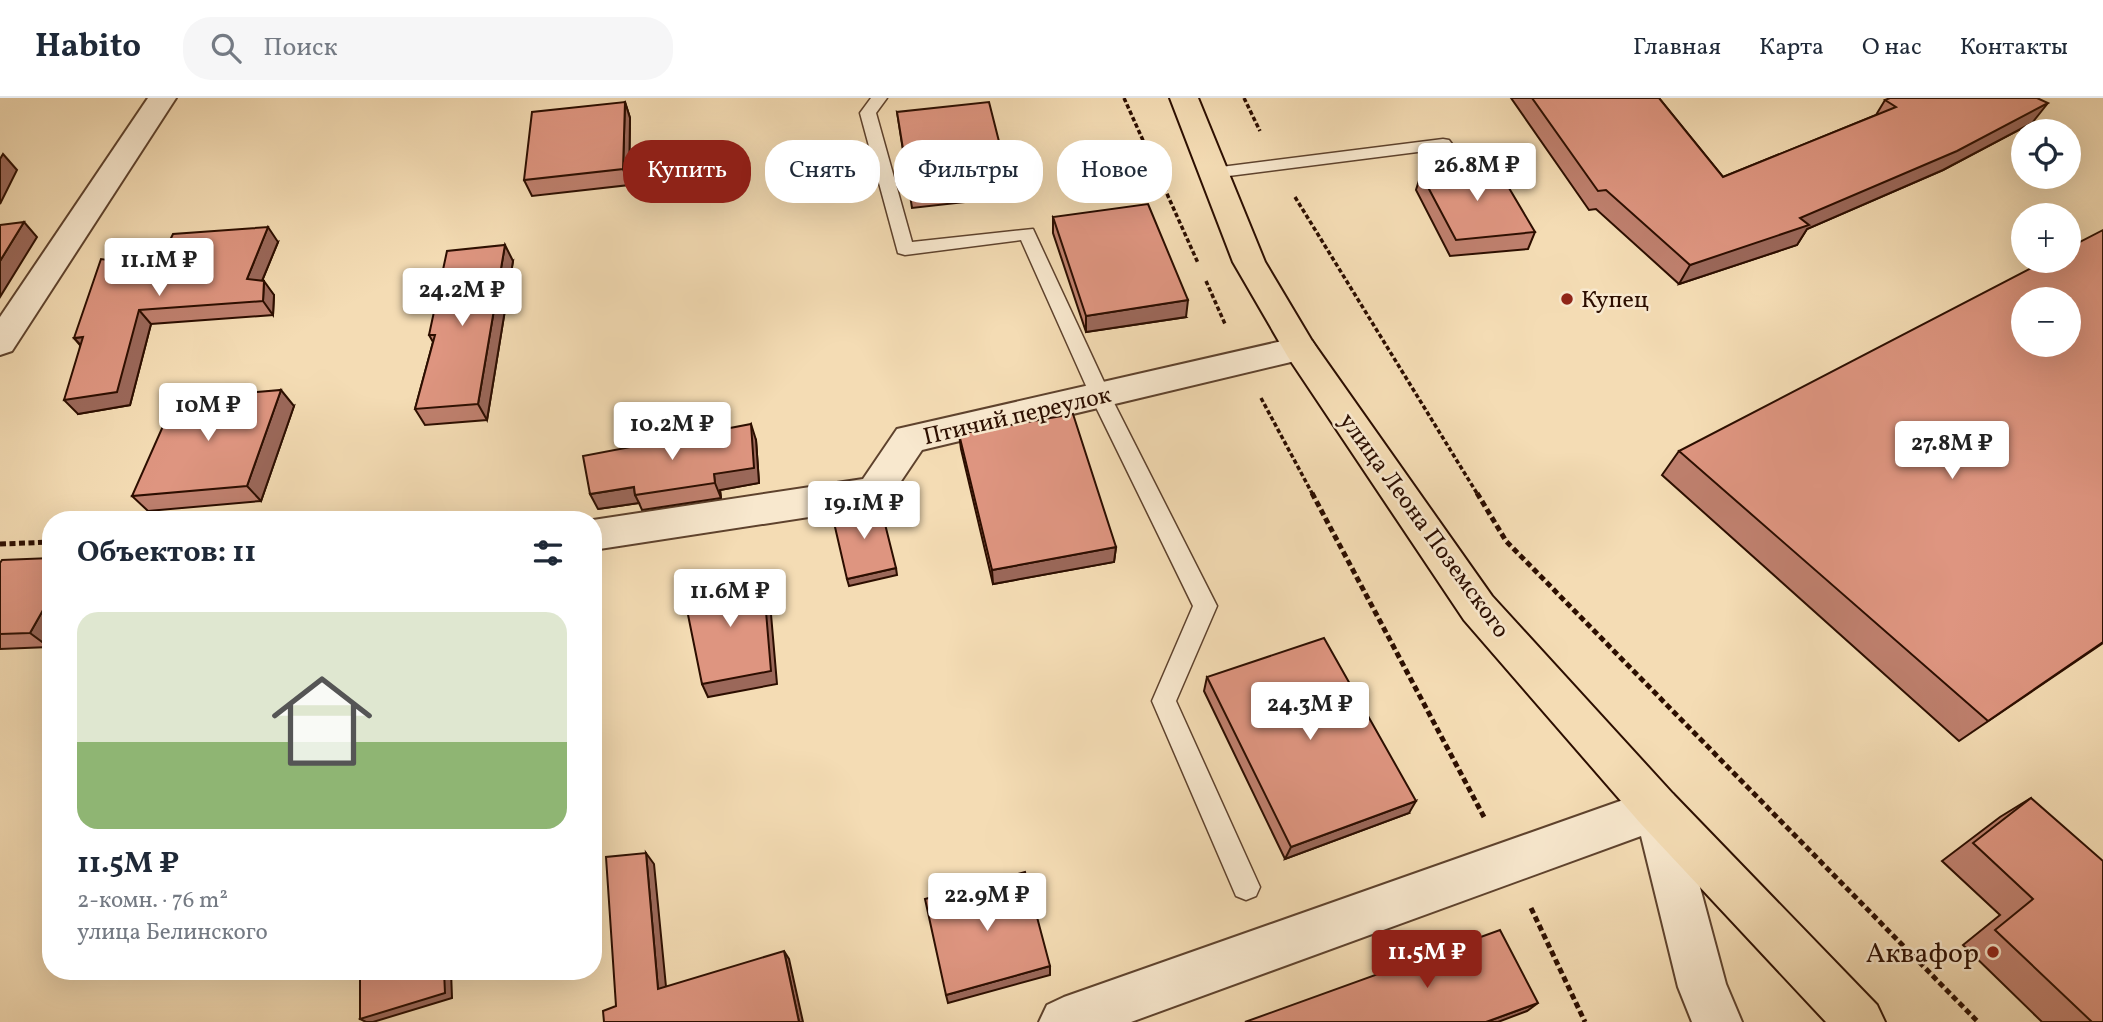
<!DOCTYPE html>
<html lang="ru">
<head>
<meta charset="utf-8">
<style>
	:root { --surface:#fff; --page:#f6f6f7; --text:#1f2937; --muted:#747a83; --line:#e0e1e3; --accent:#8f2418 }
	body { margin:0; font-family:Vollkorn,serif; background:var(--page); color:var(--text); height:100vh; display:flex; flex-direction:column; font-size:26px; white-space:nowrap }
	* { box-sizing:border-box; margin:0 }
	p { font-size:23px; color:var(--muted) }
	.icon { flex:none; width:38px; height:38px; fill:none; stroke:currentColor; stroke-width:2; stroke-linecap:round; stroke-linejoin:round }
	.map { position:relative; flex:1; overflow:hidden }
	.panel { position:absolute; left:42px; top:413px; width:560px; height:469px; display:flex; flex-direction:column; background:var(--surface); border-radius:28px; box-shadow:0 7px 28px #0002 }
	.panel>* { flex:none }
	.top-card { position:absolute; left:623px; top:42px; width:665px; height:63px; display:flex; gap:14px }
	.buttons { position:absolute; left:2011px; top:21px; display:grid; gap:14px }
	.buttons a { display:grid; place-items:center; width:70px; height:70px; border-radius:50%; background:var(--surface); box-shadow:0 7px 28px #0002; font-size:35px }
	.price { position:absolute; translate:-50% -60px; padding:0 16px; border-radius:7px; background:#fff; color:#222; font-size:23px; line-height:46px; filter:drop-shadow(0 2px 4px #0008) }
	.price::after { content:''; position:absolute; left:50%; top:42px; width:21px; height:16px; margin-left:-10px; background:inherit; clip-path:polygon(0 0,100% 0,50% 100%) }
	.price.on { background:var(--accent); color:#fff }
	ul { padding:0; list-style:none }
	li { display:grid; align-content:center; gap:14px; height:371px; padding:0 35px }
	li+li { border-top:2px solid var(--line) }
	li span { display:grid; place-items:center; height:217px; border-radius:21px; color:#555 }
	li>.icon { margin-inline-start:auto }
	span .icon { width:126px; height:126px; fill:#fffc; stroke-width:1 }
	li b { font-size:30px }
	h2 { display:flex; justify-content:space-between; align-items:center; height:84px; padding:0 35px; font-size:30px }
	.chip { padding:0 24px; border-radius:28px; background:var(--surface); box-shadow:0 7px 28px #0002; font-size:24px; line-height:63px }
	.chip.on { background:var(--accent); color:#fff }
	header { display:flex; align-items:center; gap:42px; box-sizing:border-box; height:98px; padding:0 35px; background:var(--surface); border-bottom:2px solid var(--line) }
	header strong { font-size:33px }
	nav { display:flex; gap:38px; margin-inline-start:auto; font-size:24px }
	.search { width:490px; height:63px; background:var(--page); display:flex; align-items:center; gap:18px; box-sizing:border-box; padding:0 24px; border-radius:28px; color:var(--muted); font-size:26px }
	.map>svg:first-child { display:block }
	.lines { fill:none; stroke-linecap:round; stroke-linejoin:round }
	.service-casing { stroke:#5e422d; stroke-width:3 }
	.minor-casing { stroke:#5e422d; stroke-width:4 }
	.primary-casing { stroke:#2c0e00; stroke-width:4 }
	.path-far1 { stroke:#2c0e00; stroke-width:3.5; stroke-dasharray:4.5 2.5; stroke-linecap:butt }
	.path { stroke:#2c0e00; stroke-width:5; stroke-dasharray:6 3.5; stroke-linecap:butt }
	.service { fill:#f8e8ce; fill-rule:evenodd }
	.minor { fill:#f8e8ce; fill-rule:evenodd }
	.primary { fill:#f4dcb4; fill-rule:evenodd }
	.wall { fill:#bf806e; stroke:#2c0e00; stroke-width:2 }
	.shaded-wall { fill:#9b685a; stroke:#2c0e00; stroke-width:2 }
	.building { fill:#de9580; stroke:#2c0e00; stroke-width:2; fill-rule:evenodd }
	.poi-dot { fill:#8f2418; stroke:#f8e8ce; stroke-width:2.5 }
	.labels { text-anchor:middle; stroke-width:5; stroke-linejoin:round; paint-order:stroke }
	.poi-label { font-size:24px; fill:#2c0e00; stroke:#f8e8ce; text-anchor:start }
	.street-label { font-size:24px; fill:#2c0e00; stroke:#f8e8ce }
	.near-poi-label { font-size:28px; fill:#2c0e00; stroke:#f8e8ce; text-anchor:end }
</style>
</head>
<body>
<header>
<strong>Habito</strong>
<div class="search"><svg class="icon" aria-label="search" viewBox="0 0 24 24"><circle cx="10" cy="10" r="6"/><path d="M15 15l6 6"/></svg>Поиск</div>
<nav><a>Главная</a><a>Карта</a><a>О нас</a><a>Контакты</a></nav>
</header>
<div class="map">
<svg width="2103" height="924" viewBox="0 0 2103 924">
	<rect width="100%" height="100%" fill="#f4dcb4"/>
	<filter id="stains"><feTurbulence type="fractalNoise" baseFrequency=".00286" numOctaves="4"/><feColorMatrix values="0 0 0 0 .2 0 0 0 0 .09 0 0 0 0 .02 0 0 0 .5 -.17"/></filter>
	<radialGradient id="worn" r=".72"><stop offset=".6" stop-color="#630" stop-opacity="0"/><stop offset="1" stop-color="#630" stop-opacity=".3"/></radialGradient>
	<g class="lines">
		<g class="service-casing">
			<g id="service">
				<polygon points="871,0 887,0 876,15 912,144 1033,131 1111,299 1217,508 1176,603 1260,789 1256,798 1246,802 1236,798 1152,603 1193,508 1091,299 1021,142 905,157 898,155 860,15"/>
				<polygon points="1443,41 1449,42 1452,46 1449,50 1213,80 1204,75 1213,70"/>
			</g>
		</g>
		<g class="minor-casing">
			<g id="minor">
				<polygon points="148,0 176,0 12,253 0,257 0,219"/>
				<polygon points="1300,239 1312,243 1317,251 1312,259 922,352 887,404 874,409 593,452 593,422 863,381 897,331"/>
				<polygon points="1657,690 1673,696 1679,711 1726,886 1742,924 1692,924 1678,889 1641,738 1131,924 1039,924 1047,907 1064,899"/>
			</g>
		</g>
		<g class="primary-casing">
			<polygon id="primary" points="1170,0 1198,0 1265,164 1312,243 1492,498 1673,696 1877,907 1885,924 1826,924 1641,726 1464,522 1288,259 1233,164"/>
		</g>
		<g class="path-far1">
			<polyline points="1124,0 1198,165"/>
			<polyline points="1244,0 1260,33"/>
			<polyline points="1295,99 1478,397"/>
			<polyline points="1206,183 1225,226"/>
			<polyline points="1261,300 1313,397"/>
		</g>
		<g class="path">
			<polyline points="1312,395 1484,719"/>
			<polyline points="1477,395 1506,443 1978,924"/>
			<polyline points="0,446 51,444"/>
			<polyline points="1531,810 1585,924"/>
		</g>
		<use href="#service" class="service"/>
		<use href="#minor" class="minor"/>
		<use href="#primary" class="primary"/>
	</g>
	<g class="wall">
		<polygon points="1511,0 1659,0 1723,79 1876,17 1885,2 2032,25 1943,72 1807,131 1797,147 1679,186 1596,111 1589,112"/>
		<polygon points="625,4 630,20 629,87 532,98 524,82"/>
		<polygon points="897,14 1009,83 1009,99 912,110"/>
		<polygon points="1421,76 1535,134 1528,151 1450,158 1416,92"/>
		<polygon points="1053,119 1186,219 1086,234 1053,135"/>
		<polygon points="278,144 262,183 274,197 273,217 151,226 130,307 78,316 80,247 74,240"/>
		<polygon points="513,163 487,322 425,327 415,311 433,244 429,237"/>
		<polygon points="294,308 261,403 148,413 132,398"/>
		<polygon points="959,336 1116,449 1114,464 993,486 961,351"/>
		<polygon points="756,342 759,385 720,392 721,400 642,412 639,405 598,411"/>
		<polygon points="1679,353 2103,545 1959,643 1662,377"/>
		<polygon points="51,460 51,546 49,549 0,551 0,465"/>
		<polygon points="1207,579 1409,715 1285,761 1204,593"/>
		<polygon points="2031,700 2103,924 2042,924 1963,847 2000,817 1942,763 2000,719"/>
	</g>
	<g class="shaded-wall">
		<polygon points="625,4 630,20 629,87 623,71"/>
		<polygon points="2048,5 2032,25 1943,72 1807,131 1797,147 1679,186 1690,167"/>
		<polygon points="3,56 17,72 0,106 0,61"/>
		<polygon points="24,124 37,139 0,199 0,163"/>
		<polygon points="268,129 278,144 257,195 247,181"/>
		<polygon points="505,147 513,163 487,322 478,306"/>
		<polygon points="264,183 274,197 273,217 263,203"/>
		<polygon points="1188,202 1186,219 1086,234 1086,218"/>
		<polygon points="139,212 151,226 130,307 78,316 64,302"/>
		<polygon points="83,239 87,254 74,240"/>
		<polygon points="281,292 294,308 261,403 247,388"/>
		<polygon points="751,326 756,342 759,385 720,392 721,400 715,385 714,376"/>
		<polygon points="634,389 635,397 639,405 598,411 590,396"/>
		<polygon points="1116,449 1114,464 993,486 992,472"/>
		<polygon points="896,470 897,477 849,488 847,481"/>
		<polygon points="763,478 769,493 777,586 708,599 702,586"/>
		<polygon points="51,498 51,546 49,549 30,535"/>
		<polygon points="1416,703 1409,715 1285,761 1291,749"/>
		<polygon points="646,755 654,766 667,899 658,891"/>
		<polygon points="784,853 789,861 803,924 799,924"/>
		<polygon points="1050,868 1050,877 948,905 946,897"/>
		<polygon points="444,873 451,873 452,900 373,924 366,924 360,921"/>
		<polygon points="1538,905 1527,913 1498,924 1486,924"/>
	</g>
	<g class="building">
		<polygon points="1532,0 1659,0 1723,79 1896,9 1885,2 1890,0 2037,0 2048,5 1957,53 1800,120 1809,127 1690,167 1606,92 1598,93"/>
		<polygon points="625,4 623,71 524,82 532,14"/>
		<polygon points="989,4 1009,83 910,94 897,14"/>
		<polygon points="1496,68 1535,134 1456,142 1421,76"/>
		<polygon points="1148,106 1188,202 1086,218 1053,119"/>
		<polygon points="24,124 0,163 0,127"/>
		<polygon points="268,129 247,181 264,183 263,203 139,212 117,294 64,302 83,239 74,240 101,161 157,169 173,136"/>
		<path d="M2103 132V544L1988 623 1679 353 2045 163H2068V150ZM2023 201H2068V247H2023Z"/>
		<polygon points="505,147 478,306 415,311 435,237 429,237 447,153"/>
		<polygon points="281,292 247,388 132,398 175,301"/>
		<polygon points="1073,316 1116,449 992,472 959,336"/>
		<polygon points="751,326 754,370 714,376 715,385 635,397 634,389 590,396 583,358"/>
		<polygon points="880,406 896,470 847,481 832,416"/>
		<polygon points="51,460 51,498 30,535 0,536 0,465 2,462"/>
		<polygon points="763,478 771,573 702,586 683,492"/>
		<polygon points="1324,540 1416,703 1291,749 1207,579"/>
		<polygon points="2031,700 2103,763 2103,924 2092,924 1995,832 2033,801 1973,745"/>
		<polygon points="646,755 658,891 784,853 799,924 604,924 603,913 616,908 606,759"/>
		<polygon points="1025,774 1050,868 946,897 925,801"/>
		<polygon points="1500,832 1538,905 1486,924 1245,924"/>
		<polygon points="360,873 444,873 445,895 360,921"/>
	</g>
	<g class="poi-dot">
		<circle cx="1567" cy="201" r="7"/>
		<circle cx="1993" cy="854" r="7"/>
	</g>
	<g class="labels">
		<g class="poi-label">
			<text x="1581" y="209">Купец</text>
		</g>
		<g class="street-label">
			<text transform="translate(1017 317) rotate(-13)" y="8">Птичий переулок</text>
			<text transform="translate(1425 427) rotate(54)" y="8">улица Леона Поземского</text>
		</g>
		<g class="near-poi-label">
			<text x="1979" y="864">Аквафор</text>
		</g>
	</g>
	<rect width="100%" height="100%" filter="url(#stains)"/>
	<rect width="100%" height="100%" fill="url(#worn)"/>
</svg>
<div class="buttons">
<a><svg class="icon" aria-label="locate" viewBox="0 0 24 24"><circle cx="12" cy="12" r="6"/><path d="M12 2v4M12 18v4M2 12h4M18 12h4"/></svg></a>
<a>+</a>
<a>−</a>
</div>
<b class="price" style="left:1477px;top:105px">26.8M ₽</b>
<b class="price" style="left:159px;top:200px">11.1M ₽</b>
<b class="price" style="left:462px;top:230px">24.2M ₽</b>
<b class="price" style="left:208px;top:345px">10M ₽</b>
<b class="price" style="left:672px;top:364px">10.2M ₽</b>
<b class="price" style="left:1952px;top:383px">27.8M ₽</b>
<b class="price" style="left:864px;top:443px">19.1M ₽</b>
<b class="price" style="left:730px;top:531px">11.6M ₽</b>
<b class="price" style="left:1310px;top:644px">24.3M ₽</b>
<b class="price" style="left:987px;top:835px">22.9M ₽</b>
<b class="price on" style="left:1427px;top:892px">11.5M ₽</b>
<div class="top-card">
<a class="chip on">Купить</a>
<a class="chip">Снять</a>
<a class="chip">Фильтры</a>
<a class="chip">Новое</a>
</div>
<section class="panel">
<h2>Объектов: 11<svg class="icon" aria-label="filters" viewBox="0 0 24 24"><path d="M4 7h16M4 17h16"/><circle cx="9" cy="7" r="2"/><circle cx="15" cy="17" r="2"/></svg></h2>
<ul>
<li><span style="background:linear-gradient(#dfe7d0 60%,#8fb573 0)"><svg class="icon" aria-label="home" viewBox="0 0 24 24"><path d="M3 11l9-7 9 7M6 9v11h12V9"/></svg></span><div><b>11.5M ₽</b><p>2-комн. · 76 m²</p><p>улица Белинского</p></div></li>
</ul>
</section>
</div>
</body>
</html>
